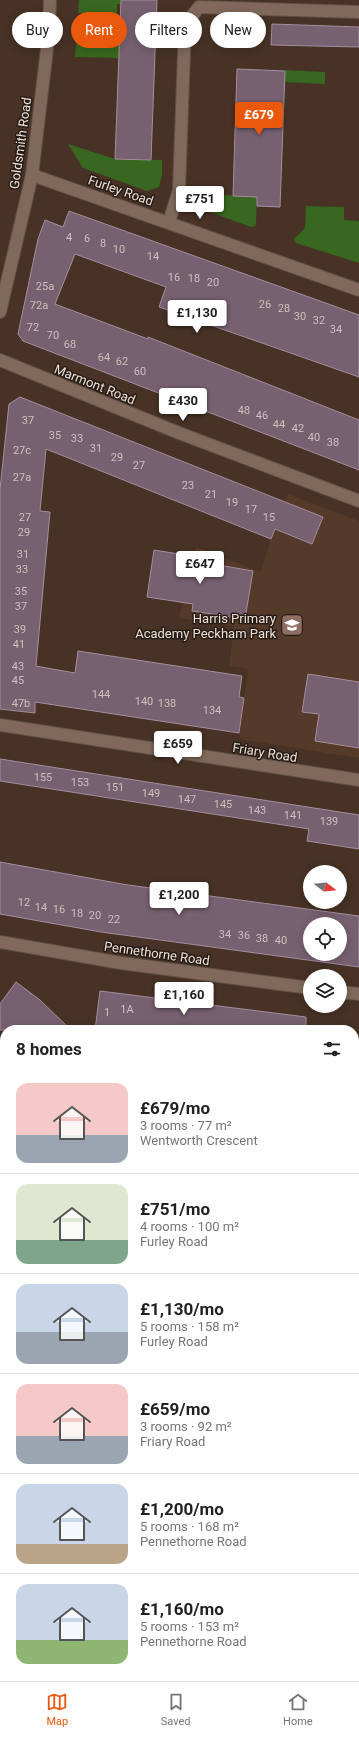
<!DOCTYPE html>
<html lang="en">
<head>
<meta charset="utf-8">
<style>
	:root { --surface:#fff; --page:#f6f6f6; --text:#202124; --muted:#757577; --line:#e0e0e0; --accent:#ea580c }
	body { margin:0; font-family:Roboto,sans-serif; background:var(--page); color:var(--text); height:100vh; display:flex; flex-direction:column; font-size:15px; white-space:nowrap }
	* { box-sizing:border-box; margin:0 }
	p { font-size:13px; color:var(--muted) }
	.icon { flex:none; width:22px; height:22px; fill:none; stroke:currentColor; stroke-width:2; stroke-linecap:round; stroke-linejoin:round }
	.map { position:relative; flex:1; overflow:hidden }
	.drawer { position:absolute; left:0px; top:1025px; width:359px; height:656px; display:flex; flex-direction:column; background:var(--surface); border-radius:16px 16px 0 0; box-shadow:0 2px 10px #0003 }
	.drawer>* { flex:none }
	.guide { position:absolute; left:12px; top:12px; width:335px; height:36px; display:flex; gap:8px }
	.needle { width:26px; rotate:106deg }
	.buttons { position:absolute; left:303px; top:865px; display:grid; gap:8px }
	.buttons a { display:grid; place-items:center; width:44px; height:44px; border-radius:50%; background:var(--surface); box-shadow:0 2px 10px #0003; font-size:20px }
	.price { position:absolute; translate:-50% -34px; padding:0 9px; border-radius:4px; background:#fff; color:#222; font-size:13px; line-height:26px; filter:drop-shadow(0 1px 2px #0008) }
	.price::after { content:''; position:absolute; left:50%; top:24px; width:12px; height:9px; margin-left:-6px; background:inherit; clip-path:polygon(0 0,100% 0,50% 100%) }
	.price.current { background:var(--accent); color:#fff }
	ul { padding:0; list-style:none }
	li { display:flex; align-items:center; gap:12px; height:100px; padding:0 16px }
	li+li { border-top:1px solid var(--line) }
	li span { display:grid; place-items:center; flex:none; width:112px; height:80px; border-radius:12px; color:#555 }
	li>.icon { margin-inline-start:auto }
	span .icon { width:48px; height:48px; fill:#fffc; stroke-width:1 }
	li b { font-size:17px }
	h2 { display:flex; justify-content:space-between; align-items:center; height:48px; padding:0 16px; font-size:17px }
	.chip { padding:0 14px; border-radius:18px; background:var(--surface); box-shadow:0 2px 10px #0003; font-size:14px; line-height:36px }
	.chip.current { background:var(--accent); color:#fff }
	.menu { display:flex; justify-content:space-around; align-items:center; height:56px; border-top:1px solid var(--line); background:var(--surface); font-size:11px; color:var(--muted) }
	.menu a { display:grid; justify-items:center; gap:2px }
	.menu .current { color:var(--accent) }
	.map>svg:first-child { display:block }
	.built { fill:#553a29 }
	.green { fill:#386720 }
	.building { fill:#776070; stroke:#a58d9e; fill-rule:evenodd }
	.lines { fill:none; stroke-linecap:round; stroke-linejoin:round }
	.minor-casing { stroke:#625046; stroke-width:14 }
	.tertiary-casing { stroke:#625046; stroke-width:14 }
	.minor { stroke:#80695a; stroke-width:12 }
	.tertiary { stroke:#80695a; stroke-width:12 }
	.labels { text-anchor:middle; stroke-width:3; stroke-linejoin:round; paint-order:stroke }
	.number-label { font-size:11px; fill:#d0bfbd }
	.street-label { font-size:13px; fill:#eddfd7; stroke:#261c16 }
	.poi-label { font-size:13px; fill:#eddfd7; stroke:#261c16; text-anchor:end }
</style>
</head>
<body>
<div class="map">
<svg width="359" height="1681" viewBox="0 0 359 1681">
	<rect width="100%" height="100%" fill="#473225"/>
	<g class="built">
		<polygon points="288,494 359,521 359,758 239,739 248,669 229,666 234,626 179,618 196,547 261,572 271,539"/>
		<polygon points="26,1676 58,1676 57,1681 24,1681"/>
	</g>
	<g class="green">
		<polygon points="79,0 121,0 121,4 117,4 117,14 78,13"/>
		<polygon points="78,20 120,20 119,58 75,57"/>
		<polygon points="285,70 325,72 325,84 285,82"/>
		<polygon points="68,144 115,159 162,160 162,175 159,187 147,191 83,168"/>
		<polygon points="207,194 257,197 256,223 255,226 251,227 207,211"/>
		<polygon points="306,206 344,207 344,220 359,221 359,263 296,243 294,239 305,228"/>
		<polygon points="5,1233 5,1328 0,1327 0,1249"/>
	</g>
	<g class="building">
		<polygon points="121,0 157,0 151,160 115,159"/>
		<polygon points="272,24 359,27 359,47 271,45"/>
		<polygon points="237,69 285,71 280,207 257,206 257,197 233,196"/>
		<polygon points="69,211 359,315 359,377 159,307 166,287 75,254 55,304 148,339 148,337 359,420 359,470 23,341 18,334 38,239 45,220 63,227"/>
		<polygon points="20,397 323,517 312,544 275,529 271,539 46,449 40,511 50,512 36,666 75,673 78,651 242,676 239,697 244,698 239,733 35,702 35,713 0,709 0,489 9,404"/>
		<polygon points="154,550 179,554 178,558 253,571 245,619 192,611 193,604 147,597"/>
		<polygon points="308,674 359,682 359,748 315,741 319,714 302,712"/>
		<polygon points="0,759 359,815 359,849 307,841 309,829 0,781"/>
		<path d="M0 862 128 885 359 916V967L101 932 0 914ZM310 924H340V954H310Z"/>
		<polygon points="16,982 40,1000 71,1030 0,1030 0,1004"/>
		<polygon points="100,991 306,1017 306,1030 95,1030"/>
	</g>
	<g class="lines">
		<g class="minor-casing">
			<g id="minor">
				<polyline points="32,175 359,290"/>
				<polyline points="169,222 179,190 185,25 199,7 359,12"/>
				<polyline points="0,360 179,433 359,501"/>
				<polyline points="0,725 359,780"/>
				<polyline points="0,942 121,963 310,988"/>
				<polyline points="340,992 359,994"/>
				<polyline points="354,1207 359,1208"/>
				<polyline points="354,1419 359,1419"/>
				<polyline points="354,1606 359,1606"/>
				<polyline points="315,1681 315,1676"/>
			</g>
		</g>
		<g class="tertiary-casing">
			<g id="tertiary">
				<polyline points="0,312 32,175 49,32 50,0"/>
				<polyline points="0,1079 5,1085"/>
				<polyline points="80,1681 81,1676"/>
			</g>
		</g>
		<use href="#minor" class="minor"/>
		<use href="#tertiary" class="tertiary"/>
	</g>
	<defs>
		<g id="school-square" transform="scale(1.15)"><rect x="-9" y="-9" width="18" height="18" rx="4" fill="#8d6e63" stroke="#261c16"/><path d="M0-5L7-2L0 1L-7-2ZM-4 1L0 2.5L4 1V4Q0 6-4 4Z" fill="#fff"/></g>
	</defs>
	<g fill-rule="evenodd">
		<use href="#school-square" x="292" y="625"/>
	</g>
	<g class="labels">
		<g class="number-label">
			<text x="69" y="241">4</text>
			<text x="87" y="242">6</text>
			<text x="103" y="247">8</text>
			<text x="119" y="253">10</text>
			<text x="153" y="260">14</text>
			<text x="174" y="281">16</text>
			<text x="194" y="282">18</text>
			<text x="213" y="286">20</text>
			<text x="45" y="290">25a</text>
			<text x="265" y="308">26</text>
			<text x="39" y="309">72a</text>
			<text x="284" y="312">28</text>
			<text x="300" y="320">30</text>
			<text x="319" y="324">32</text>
			<text x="33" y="331">72</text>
			<text x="336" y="333">34</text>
			<text x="53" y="339">70</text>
			<text x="70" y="348">68</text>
			<text x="104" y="361">64</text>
			<text x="122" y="365">62</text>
			<text x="140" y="375">60</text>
			<text x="244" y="414">48</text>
			<text x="262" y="419">46</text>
			<text x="28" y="424">37</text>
			<text x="279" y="428">44</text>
			<text x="298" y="432">42</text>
			<text x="55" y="439">35</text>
			<text x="314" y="441">40</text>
			<text x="77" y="442">33</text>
			<text x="333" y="446">38</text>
			<text x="96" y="452">31</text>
			<text x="22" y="454">27c</text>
			<text x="117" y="461">29</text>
			<text x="139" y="469">27</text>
			<text x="22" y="481">27a</text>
			<text x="188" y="489">23</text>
			<text x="211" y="498">21</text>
			<text x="232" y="506">19</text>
			<text x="251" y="513">17</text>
			<text x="25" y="521">27</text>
			<text x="269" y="521">15</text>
			<text x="24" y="536">29</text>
			<text x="23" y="558">31</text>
			<text x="22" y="573">33</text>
			<text x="21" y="595">35</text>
			<text x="21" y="610">37</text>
			<text x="20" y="633">39</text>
			<text x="19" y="648">41</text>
			<text x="18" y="670">43</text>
			<text x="18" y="684">45</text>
			<text x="101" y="698">144</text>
			<text x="144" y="705">140</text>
			<text x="21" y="707">47b</text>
			<text x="167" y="707">138</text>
			<text x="212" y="714">134</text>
			<text x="43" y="781">155</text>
			<text x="80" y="786">153</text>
			<text x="115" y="791">151</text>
			<text x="151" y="797">149</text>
			<text x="187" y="803">147</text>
			<text x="223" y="808">145</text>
			<text x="257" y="814">143</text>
			<text x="293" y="819">141</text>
			<text x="329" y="825">139</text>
			<text x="24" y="906">12</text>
			<text x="41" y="911">14</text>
			<text x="59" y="913">16</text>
			<text x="77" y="917">18</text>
			<text x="95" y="919">20</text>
			<text x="114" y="923">22</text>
			<text x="225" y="938">34</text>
			<text x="244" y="939">36</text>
			<text x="262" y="942">38</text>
			<text x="281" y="944">40</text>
			<text x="127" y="1013">1A</text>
			<text x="107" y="1016">1</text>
		</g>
		<g class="street-label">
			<text transform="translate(20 143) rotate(-82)" y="5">Goldsmith Road</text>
			<text transform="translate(121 190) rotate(19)" y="5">Furley Road</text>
			<text transform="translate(95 384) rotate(22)" y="5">Marmont Road</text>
			<text transform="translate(265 752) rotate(9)" y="5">Friary Road</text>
			<text transform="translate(157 953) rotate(8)" y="5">Pennethorne Road</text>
		</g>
		<g class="poi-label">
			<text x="276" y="623">Harris Primary<tspan x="276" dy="15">Academy Peckham Park</tspan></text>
		</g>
	</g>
</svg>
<div class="buttons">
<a><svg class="needle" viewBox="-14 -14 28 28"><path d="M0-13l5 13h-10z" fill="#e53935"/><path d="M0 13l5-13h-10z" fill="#757577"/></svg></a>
<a><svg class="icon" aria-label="locate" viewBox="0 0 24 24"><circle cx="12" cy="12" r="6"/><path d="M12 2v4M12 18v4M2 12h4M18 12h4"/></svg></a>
<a><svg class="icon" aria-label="layers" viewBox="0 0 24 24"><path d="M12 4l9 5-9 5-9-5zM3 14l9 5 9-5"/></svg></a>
</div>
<b class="price current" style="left:259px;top:136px">£679</b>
<b class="price" style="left:200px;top:220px">£751</b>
<b class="price" style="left:197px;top:334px">£1,130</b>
<b class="price" style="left:183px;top:422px">£430</b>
<b class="price" style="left:200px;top:585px">£647</b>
<b class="price" style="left:178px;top:765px">£659</b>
<b class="price" style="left:179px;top:916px">£1,200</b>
<b class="price" style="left:184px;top:1016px">£1,160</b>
<div class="guide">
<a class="chip">Buy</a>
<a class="chip current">Rent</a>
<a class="chip">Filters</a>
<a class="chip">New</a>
</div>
<section class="drawer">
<h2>8 homes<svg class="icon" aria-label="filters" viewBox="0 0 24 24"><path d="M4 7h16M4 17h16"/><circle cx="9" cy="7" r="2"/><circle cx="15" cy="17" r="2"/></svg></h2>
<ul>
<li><span style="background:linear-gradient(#f6c9c9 65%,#9aa5b1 0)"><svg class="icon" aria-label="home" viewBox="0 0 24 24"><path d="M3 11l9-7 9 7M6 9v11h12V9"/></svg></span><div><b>£679/mo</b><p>3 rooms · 77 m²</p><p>Wentworth Crescent</p></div></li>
<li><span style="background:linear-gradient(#dfe7d0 70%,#7fa58c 0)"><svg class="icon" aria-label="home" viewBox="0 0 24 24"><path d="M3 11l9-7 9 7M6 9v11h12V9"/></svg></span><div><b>£751/mo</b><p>4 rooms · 100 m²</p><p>Furley Road</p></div></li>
<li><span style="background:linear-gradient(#c9d6e8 60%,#9aa5b1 0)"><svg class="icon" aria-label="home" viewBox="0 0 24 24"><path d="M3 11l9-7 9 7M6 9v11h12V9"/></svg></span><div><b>£1,130/mo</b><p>5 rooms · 158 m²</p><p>Furley Road</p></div></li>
<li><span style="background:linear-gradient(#f6c9c9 65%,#9aa5b1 0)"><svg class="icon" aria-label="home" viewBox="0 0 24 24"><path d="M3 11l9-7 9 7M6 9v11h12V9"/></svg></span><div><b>£659/mo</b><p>3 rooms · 92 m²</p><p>Friary Road</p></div></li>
<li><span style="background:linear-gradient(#c9d6e8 75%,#b9a48a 0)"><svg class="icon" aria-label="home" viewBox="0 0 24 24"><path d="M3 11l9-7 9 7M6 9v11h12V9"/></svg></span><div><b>£1,200/mo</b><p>5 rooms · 168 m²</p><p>Pennethorne Road</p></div></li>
<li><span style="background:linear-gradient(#c9d6e8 70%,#8fb573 0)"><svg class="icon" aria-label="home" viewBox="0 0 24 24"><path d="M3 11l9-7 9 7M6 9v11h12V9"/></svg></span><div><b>£1,160/mo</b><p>5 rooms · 153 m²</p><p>Pennethorne Road</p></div></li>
</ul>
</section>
</div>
<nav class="menu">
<a class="current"><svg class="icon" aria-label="map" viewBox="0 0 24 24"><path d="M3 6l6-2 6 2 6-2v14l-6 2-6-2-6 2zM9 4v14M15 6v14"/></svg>Map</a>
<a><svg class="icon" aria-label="saved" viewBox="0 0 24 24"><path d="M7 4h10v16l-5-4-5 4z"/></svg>Saved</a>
<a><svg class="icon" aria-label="home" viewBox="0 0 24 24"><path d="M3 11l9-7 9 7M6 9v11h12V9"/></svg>Home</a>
</nav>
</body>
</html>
